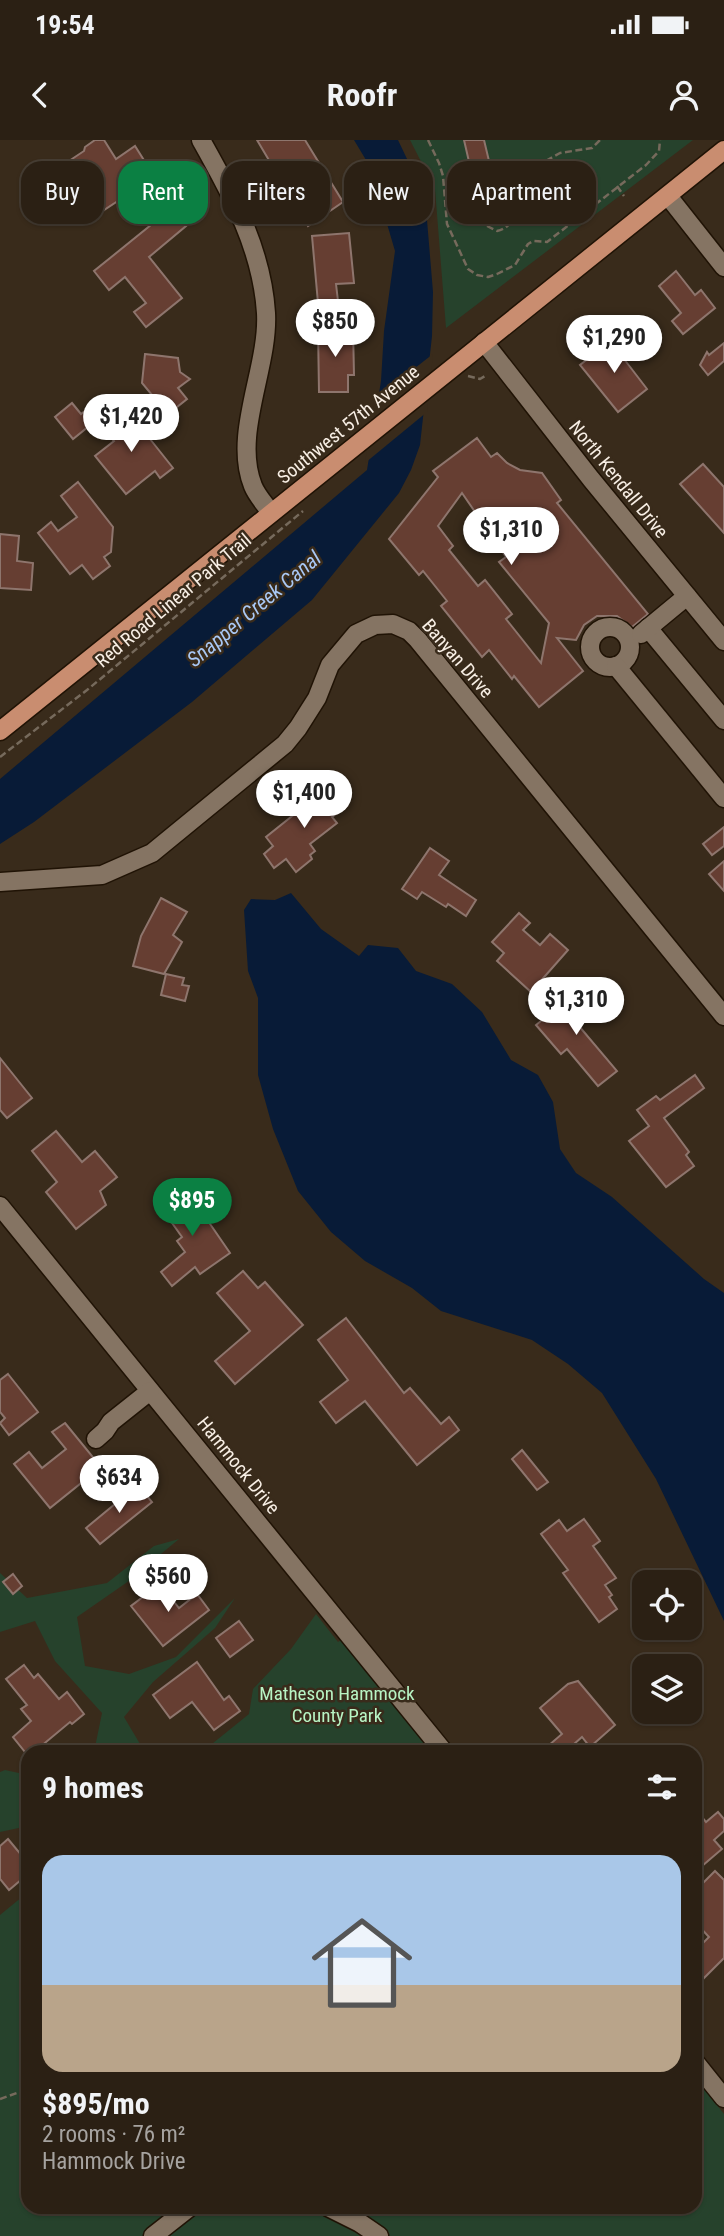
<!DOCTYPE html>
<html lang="en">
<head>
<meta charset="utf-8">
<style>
	:root { --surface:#2b2014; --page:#372d22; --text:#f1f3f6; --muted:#a6a3a0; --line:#473e34; --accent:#0b8043 }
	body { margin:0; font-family:"Roboto Condensed",sans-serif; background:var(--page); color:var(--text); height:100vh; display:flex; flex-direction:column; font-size:26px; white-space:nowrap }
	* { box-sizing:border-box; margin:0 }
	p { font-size:23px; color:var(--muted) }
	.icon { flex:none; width:38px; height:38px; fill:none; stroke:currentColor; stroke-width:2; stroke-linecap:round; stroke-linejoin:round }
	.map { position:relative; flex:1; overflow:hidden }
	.side { position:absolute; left:21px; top:1605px; width:681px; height:469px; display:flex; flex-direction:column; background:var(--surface); border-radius:21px; box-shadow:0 2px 5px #0004,0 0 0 2px var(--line) }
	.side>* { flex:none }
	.guide { position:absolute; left:21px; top:21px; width:682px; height:63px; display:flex; gap:14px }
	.fabs { position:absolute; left:632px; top:1430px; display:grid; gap:14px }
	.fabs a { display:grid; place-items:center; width:70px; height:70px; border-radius:14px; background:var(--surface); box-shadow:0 2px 5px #0004,0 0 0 2px var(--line); font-size:35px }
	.price { position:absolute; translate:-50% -60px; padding:0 16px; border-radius:24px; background:#fff; color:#222; font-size:23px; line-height:46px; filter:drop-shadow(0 2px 4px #0008) }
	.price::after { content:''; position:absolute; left:50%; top:42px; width:21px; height:16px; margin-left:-10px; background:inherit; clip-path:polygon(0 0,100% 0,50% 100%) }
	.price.current { background:var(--accent); color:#fff }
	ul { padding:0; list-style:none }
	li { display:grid; align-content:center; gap:14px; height:371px; padding:0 21px }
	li+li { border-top:2px solid var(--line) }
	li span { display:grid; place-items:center; height:217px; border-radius:21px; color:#555 }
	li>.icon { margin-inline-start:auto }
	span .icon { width:126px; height:126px; fill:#fffc; stroke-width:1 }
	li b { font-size:30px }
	h2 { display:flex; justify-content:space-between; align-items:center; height:84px; padding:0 21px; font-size:30px }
	.chip { padding:0 24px; border-radius:21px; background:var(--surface); box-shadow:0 2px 5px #0004,0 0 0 2px var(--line); font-size:24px; line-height:63px }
	.chip.current { background:var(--accent); color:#fff }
	.status { display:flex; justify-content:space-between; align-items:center; height:49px; padding:0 35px; background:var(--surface); direction:ltr }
	.status svg { height:19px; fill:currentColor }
	header { display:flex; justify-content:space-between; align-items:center; height:91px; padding:0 21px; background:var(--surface); font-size:32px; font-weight:700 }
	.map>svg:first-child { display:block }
	.green { fill:#26422c }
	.water { fill:#081b37 }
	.pier { fill:#392b1b }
	.building { fill:#663e32; stroke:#8e756d; stroke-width:2; fill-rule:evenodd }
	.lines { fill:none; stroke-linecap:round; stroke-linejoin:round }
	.minor-casing { stroke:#201305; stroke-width:21 }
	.major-casing { stroke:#201305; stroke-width:21 }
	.path { stroke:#766a5c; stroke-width:2.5; stroke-dasharray:7 3.5; stroke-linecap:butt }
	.minor { stroke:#857463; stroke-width:18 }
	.major { stroke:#c98d70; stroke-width:18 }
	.labels { text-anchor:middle; stroke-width:5; stroke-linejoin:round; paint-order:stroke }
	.street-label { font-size:19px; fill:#f8efe5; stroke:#392b1b }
	.park-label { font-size:19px; fill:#b8f4c4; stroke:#392b1b }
	.water-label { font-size:21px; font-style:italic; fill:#a9c8f5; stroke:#392b1b }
</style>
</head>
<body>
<div class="status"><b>19:54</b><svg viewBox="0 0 49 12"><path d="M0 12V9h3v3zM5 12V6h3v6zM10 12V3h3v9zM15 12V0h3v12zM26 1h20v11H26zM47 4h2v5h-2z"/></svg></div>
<header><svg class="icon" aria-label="back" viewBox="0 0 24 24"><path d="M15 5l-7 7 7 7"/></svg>Roofr<svg class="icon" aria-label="person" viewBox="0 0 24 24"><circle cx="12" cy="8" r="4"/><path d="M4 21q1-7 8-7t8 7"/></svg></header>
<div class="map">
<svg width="724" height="2096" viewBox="0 0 724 2096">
	<rect width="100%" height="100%" fill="#392b1b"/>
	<g class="green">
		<polygon points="410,0 693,0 446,188 435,49"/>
		<polygon points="179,1399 126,1443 77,1477 85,1526 129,1534 176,1517 235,1458 215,1488 153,1542 124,1577 143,1609 155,1612 94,1612 102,1573 55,1521 35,1481 0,1492 0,1433 27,1458 107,1443 154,1406"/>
		<polygon points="316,1474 338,1502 345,1497 436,1612 202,1612 249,1574 253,1549 291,1509"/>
		<polygon points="5,1630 28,1635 28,1686 0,1692 0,1632"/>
		<polygon points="28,1752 28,2067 695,2067 695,1937 724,1974 724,2096 0,2096 0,1775"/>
	</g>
	<g class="water">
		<polygon points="354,0 398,0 417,40 427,80 433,152 432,196 420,305 411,330 399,353 312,460 192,562 34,682 0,704 0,639 367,330 381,241 384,191 395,111 375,43 366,20"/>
		<polygon points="291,753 321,789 359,816 368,805 398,808 416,831 452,844 482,872 511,920 538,935 553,962 560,1009 576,1033 612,1057 704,1139 724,1153 724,1481 656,1339 602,1253 568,1224 532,1200 441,1171 412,1148 365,1121 331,1092 298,1051 273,989 258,935 258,858 248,831 244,770 251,759 275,760"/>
	</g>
	<polygon class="pier" points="433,214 427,272 365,323 374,260"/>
	<g class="building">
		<polygon points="95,0 104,0 116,19 135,6 152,33 131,47 133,51 104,70 85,40 69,50 64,43 40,60 30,47 84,11 85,7"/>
		<polygon points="257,0 305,0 343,62 308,86"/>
		<polygon points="464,0 484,0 489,21 470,26"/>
		<polygon points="172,68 186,86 149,117 182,158 146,187 134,172 146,163 125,137 109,150 94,131"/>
		<polygon points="349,93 354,143 336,144 338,161 318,163 312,96"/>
		<polygon points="676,131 695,155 701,150 715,168 683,194 672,181 681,173 659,146"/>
		<polygon points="353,188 354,235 348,235 348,252 319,252 318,189"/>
		<polygon points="616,197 629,215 624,219 647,249 618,272 580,225"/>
		<polygon points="724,203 724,221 708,235 700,225 707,212 709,215"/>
		<polygon points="145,214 178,218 180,232 190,239 178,248 187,259 172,271 162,257 157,261 142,243"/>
		<polygon points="72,263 81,274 85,271 94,282 73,299 55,277"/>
		<polygon points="127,270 173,328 160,338 155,331 126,354 95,316 114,301 103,288"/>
		<path d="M477 298 491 317 497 313 507 323 520 330 542 333 561 360 557 363 648 474 632 487 617 476H597L584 485 576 500 557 498 583 531 539 567 514 536 512 539 489 510 482 517 441 466 447 461 423 431 419 435 389 399 438 337 433 331ZM462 353 506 417 499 422 549 483 541 523 506 479 512 474 485 440 478 446 449 410 453 406 438 386Z"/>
		<polygon points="703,324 724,347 724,393 680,344"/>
		<polygon points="78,342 113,387 111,412 104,417 110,426 93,439 82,425 70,434 38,393 51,382 58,391 77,377 61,356"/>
		<polygon points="0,394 19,396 17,421 33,423 31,450 0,448"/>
		<polygon points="331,645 347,666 332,677 337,683 310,704 315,711 310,715 312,719 296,732 286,719 274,728 264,714 273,706 266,697"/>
		<polygon points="724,687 724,706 712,715 703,704"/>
		<polygon points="430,708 449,721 439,735 476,760 466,776 448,764 446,767 422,752 417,759 402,749"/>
		<polygon points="724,721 724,751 709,734"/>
		<polygon points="161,758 187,772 173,795 182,802 164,834 133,826 141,796"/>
		<polygon points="519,773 530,783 523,790 540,805 550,794 568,810 531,852 497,821 504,813 492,802"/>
		<polygon points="166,834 184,838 182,845 189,846 185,861 161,855"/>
		<polygon points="581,848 593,862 573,879 617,931 598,946 567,909 561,914 536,885"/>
		<polygon points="0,918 32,958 7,978 0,970"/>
		<polygon points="695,935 704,948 664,978 689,1012 686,1015 694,1026 666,1047 629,1001 649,986 637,970 656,956 660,960"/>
		<polygon points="56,991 82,1022 95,1011 117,1037 100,1051 106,1065 76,1089 46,1052 57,1042 32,1011"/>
		<polygon points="186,1049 230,1113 200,1134 195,1127 172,1146 161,1132 185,1112 177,1101 182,1097 160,1066"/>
		<polygon points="243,1131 258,1148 265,1142 303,1185 235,1244 215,1221 250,1191 217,1153"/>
		<polygon points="346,1178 404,1253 410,1248 441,1284 449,1277 459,1290 417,1325 365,1261 336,1283 320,1262 348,1240 318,1200"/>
		<polygon points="8,1234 38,1272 9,1295 0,1283 5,1278 0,1272 0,1240"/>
		<polygon points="65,1283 101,1327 50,1368 14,1324 29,1312 42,1328 66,1309 52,1292"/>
		<polygon points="522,1310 548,1342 537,1350 512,1319"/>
		<polygon points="138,1345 152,1362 100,1404 86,1388"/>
		<polygon points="584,1379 600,1401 593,1406 616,1438 605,1445 612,1455 609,1457 617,1469 599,1482 563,1433 568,1430 541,1394 559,1380 567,1391"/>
		<polygon points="13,1434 22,1446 13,1454 3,1442"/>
		<polygon points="160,1444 179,1468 197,1454 209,1470 163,1506 131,1466"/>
		<polygon points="239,1481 253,1500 230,1517 216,1498"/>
		<polygon points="197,1522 224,1560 229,1556 240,1571 214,1590 192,1562 170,1578 153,1555"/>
		<polygon points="24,1525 34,1538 38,1534 59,1559 67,1552 84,1574 72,1584 70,1582 34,1612 25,1612 13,1597 31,1581 21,1569 27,1565 6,1539"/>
		<polygon points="578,1541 615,1585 590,1607 582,1597 565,1612 541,1612 562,1594 540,1568 568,1544"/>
		<polygon points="695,1668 706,1682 718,1672 724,1679 724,1691 714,1700 722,1709 702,1726 695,1717"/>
		<polygon points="8,1699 28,1723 28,1734 9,1750 0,1739 0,1706"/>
		<polygon points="715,1731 724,1740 724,1818 695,1847 695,1811 709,1797 695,1782 695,1751"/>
	</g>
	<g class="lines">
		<g class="minor-casing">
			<g id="minor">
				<path d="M201 0C232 55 262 109 266 173 269 228 232 294 253 346 257 356 265 364 271 373"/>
				<polyline points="668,56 724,127"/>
				<polyline points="484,202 591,339 724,501"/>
				<circle cx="610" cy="507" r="20"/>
				<polyline points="648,488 724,580"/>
				<polyline points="641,494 687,456"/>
				<polyline points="616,526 724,658"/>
				<polyline points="0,742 102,735 152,713 285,604 298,588 317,558 330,525 356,494 375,485 393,484 409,491 418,500 724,876"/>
				<polyline points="0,1066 444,1612"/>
				<polyline points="96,1299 105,1291 111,1282 150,1251"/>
				<polyline points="695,1922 724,1958"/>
				<polyline points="328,2067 360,2083 379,2096"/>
				<polyline points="153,2096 190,2067"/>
			</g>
		</g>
		<g class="major-casing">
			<polyline id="major" points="0,591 724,10"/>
		</g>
		<g class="path">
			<polyline points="428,0 439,23 443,36 447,84 468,129 477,135 488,137 497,134 515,125 528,104 533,101 547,102 646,25 659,11 660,0"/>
			<polyline points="488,21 493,27 524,33"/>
			<polyline points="617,46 624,56"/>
			<polyline points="522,60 533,72"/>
			<path d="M487 86 497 91C519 87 524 52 524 33L560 13 592 8 600 0"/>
			<polyline points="468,236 480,239 485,236"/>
			<polyline points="0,617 87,550 303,371"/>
			<polyline points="0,1959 28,1949"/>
		</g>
		<use href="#minor" class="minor"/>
		<use href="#major" class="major"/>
	</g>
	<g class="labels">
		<g class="street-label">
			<text transform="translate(348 284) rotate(-39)" y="7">Southwest 57th Avenue</text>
			<text transform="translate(619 339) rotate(51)" y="7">North Kendall Drive</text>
			<text transform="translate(173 460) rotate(-40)" y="7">Red Road Linear Park Trail</text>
			<text transform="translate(458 518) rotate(49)" y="7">Banyan Drive</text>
			<text transform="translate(239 1325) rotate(51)" y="7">Hammock Drive</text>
		</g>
		<g class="park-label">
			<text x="337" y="1560">Matheson Hammock<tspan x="337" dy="22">County Park</tspan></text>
		</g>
		<g class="water-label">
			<text transform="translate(254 469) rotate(-40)" y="7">Snapper Creek Canal</text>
		</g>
	</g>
</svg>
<div class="fabs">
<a><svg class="icon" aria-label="locate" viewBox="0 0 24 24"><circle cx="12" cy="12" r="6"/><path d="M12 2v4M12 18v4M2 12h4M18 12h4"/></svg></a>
<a><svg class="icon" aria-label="layers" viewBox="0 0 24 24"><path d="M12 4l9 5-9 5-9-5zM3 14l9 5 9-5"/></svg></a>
</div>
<b class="price" style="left:335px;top:219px">$850</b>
<b class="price" style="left:614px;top:235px">$1,290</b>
<b class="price" style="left:131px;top:314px">$1,420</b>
<b class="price" style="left:511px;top:427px">$1,310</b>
<b class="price" style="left:304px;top:690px">$1,400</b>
<b class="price" style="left:576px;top:897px">$1,310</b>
<b class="price current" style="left:192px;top:1098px">$895</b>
<b class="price" style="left:119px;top:1375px">$634</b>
<b class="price" style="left:168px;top:1474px">$560</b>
<div class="guide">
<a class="chip">Buy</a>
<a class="chip current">Rent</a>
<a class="chip">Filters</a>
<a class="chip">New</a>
<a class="chip">Apartment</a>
</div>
<section class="side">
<h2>9 homes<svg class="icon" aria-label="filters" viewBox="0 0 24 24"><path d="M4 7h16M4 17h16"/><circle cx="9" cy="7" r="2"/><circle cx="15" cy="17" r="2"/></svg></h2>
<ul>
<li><span style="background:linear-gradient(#a9c7e8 60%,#b9a48a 0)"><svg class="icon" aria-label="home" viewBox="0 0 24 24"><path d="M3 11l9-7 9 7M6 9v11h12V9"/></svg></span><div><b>$895/mo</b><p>2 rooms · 76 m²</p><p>Hammock Drive</p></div></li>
</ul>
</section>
</div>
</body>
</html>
